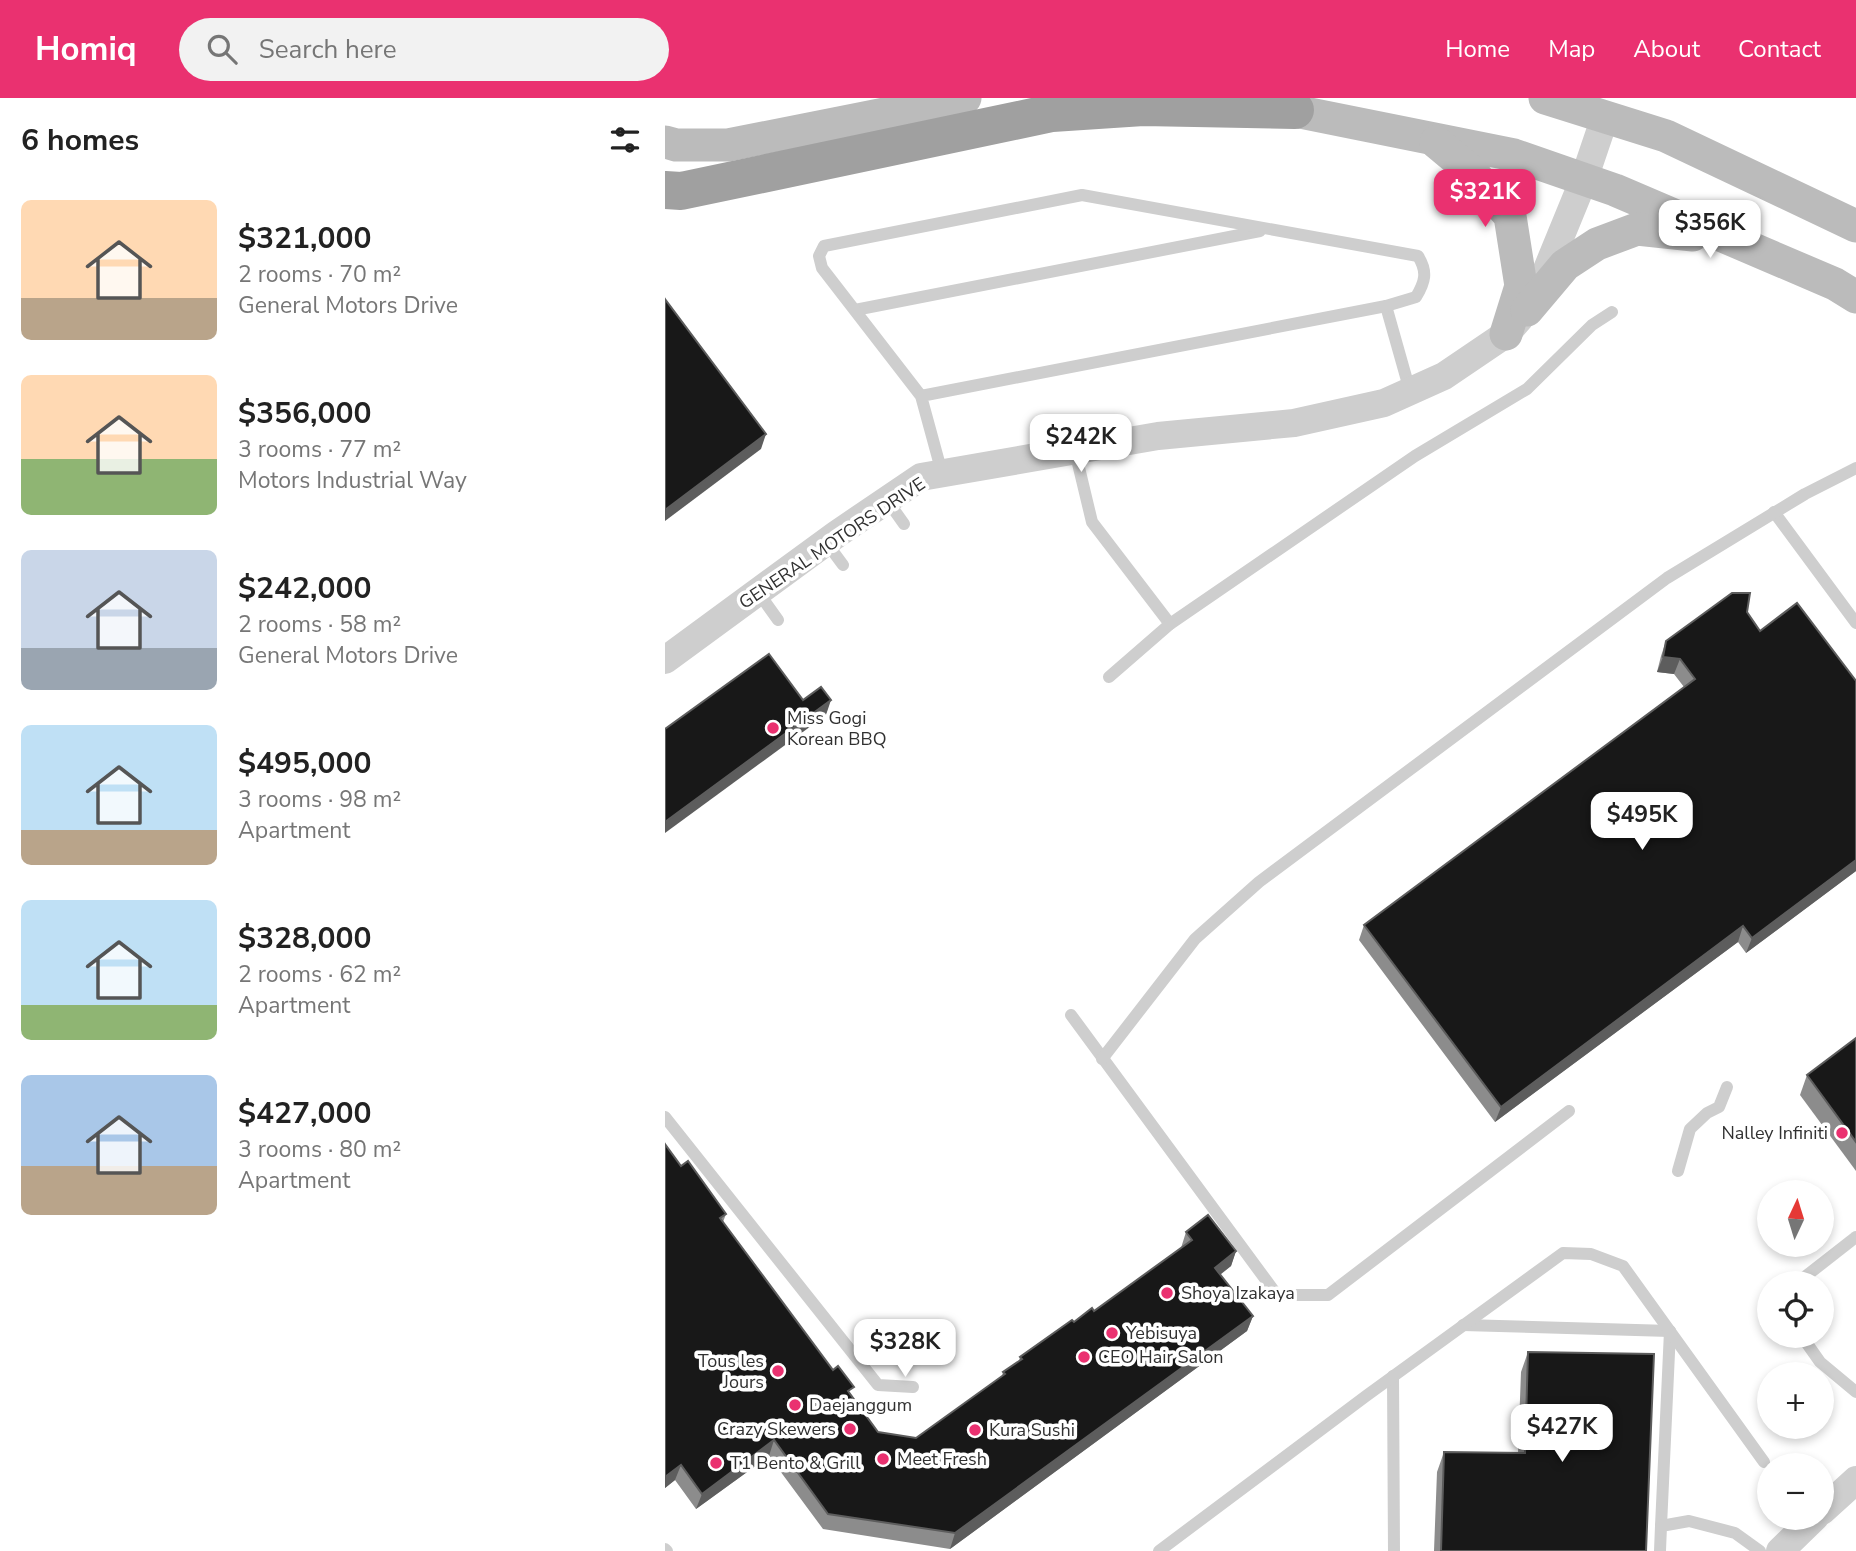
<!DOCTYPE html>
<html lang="en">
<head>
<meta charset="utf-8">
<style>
	:root { --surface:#fff; --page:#f2f2f2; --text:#222; --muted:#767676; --accent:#ea3170 }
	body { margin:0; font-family:"Nunito Sans",sans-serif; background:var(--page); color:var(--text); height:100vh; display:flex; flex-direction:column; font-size:26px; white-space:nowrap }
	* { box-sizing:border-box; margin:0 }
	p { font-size:23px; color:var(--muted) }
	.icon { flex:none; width:38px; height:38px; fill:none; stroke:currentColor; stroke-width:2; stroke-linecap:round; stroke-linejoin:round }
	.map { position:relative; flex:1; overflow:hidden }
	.panel { display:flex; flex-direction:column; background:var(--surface); width:665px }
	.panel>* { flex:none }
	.needle { width:46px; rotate:4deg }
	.controls { position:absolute; left:1092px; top:1082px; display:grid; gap:14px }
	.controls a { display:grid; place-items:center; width:77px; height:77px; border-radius:50%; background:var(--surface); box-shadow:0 4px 10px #0003; font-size:35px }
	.price { position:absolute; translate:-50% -60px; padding:0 16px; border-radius:14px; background:#fff; color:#222; font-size:23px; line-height:46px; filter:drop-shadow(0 2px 4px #0008) }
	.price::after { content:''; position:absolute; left:50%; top:42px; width:21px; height:16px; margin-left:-10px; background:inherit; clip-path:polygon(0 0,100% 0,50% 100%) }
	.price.active { background:var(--accent); color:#fff }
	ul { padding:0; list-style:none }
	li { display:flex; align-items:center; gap:21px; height:175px; padding:0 21px }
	li span { display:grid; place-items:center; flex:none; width:196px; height:140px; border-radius:10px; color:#555 }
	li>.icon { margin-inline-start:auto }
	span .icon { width:84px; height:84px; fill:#fffc; stroke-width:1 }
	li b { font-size:30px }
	h2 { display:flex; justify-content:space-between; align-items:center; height:84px; padding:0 21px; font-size:30px }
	header { display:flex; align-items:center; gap:42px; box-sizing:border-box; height:98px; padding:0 35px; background:var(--accent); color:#fff }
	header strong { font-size:33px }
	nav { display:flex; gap:38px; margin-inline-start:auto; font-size:24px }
	.search { width:490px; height:63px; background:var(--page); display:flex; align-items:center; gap:18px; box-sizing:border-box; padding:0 24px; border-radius:38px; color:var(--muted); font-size:26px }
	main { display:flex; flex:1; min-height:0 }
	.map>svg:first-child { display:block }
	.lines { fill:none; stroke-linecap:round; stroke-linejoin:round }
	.service { stroke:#cecece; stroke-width:12 }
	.tertiary { stroke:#cecece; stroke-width:28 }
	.secondary { stroke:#bbb; stroke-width:33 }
	.trunk { stroke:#a0a0a0; stroke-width:38 }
	.wall { fill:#8c8c8c }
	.shaded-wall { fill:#5d5d5d }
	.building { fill:#181818; stroke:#5d5d5d; stroke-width:2 }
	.poi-dot { fill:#ea3170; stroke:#fff; stroke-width:2.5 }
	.labels { text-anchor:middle; stroke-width:7; stroke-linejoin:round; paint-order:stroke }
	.street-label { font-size:18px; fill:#313131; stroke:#fff }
	.poi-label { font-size:18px; fill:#313131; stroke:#fff; text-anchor:start }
</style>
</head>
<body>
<header>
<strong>Homiq</strong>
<div class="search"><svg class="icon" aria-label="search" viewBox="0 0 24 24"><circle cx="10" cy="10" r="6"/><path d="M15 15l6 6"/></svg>Search here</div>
<nav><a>Home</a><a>Map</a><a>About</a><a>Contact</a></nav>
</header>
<main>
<section class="panel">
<h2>6 homes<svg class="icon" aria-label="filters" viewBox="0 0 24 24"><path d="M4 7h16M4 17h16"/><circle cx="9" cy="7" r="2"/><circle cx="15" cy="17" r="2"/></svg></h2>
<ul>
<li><span style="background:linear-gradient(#ffd9b3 70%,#b9a48a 0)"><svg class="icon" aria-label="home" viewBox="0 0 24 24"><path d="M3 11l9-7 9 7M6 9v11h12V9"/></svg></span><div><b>$321,000</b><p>2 rooms · 70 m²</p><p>General Motors Drive</p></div></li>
<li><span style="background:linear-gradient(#ffd9b3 60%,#8fb573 0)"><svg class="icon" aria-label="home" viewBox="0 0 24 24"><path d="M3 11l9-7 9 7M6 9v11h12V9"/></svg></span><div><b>$356,000</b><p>3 rooms · 77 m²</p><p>Motors Industrial Way</p></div></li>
<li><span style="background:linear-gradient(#c9d6e8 70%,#9aa5b1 0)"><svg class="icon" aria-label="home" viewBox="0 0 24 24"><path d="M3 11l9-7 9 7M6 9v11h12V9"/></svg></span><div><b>$242,000</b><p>2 rooms · 58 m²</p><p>General Motors Drive</p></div></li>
<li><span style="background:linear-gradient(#bfe0f5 75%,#b9a48a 0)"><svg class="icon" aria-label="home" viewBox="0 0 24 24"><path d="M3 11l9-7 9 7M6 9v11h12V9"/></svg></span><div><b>$495,000</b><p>3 rooms · 98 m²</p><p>Apartment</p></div></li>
<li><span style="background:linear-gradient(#bfe0f5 75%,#8fb573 0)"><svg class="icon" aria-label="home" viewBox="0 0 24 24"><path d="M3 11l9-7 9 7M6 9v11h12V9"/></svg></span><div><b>$328,000</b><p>2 rooms · 62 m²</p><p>Apartment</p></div></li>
<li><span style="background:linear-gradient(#a9c7e8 65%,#b9a48a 0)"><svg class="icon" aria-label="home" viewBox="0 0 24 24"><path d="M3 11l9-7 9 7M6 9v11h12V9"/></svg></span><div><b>$427,000</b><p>3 rooms · 80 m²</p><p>Apartment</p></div></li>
</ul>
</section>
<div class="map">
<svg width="1191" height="1453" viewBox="0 0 1191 1453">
	<rect width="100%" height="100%" fill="#fff"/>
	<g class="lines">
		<g class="service">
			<polyline points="721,208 745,293"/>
			<polyline points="190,212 595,133"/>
			<path d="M256 298 721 208 751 199C760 184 763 174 753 158L417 97 159 148 154 158 157 170 256 298 277 375"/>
			<polyline points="410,353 427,424 505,526"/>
			<polyline points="222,402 239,426"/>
			<polyline points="1109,414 1191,525"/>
			<polyline points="161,444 178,467"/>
			<polyline points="93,494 113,522"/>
			<polyline points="444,579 505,526 750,358 862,291 927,227 947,214"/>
			<polyline points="406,917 612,1197 663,1197 904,1013"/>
			<polyline points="437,961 530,841 594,784 1002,480 1140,396 1191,370"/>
			<polyline points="0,1019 213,1287 248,1289"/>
			<polyline points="1013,1073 1025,1031 1042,1015 1054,1009 1062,989"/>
			<polyline points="1132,1185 1191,1139"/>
			<polyline points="798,1227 1005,1233"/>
			<polyline points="1136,1237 1155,1264 1191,1294"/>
			<polyline points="728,1278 729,1453"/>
			<polyline points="996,1428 1005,1233"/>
			<polyline points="0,1451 2,1453"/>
			<polyline points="494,1453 701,1298 898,1155 926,1156 958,1168 1099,1364"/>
			<polyline points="995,1453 996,1428 1024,1423 1070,1435 1095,1453"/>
		</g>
		<g class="tertiary">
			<polyline points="876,186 919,81 940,19"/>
			<polyline points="0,562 172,436 256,379 493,338 629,325 719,305 779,278 841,236 855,220"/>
			<polyline points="1157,1413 1191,1382"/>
			<polyline points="1115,1453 1150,1419"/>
		</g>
		<g class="secondary">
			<polyline points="880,0 1001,38 1191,128"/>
			<polyline points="605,8 849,57 950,92 1170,186 1191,199"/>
			<polyline points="0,44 11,47 63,47 300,0"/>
			<polyline points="771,44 807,74 845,118 856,188 841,236"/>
			<polyline points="862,212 900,167 932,146 972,131 1028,137"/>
		</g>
		<polyline class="trunk" points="0,92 16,93 387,15 478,9 630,12"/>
	</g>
	<g class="wall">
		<polygon points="1082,514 1095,533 1191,583 1191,773 1081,855 1073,844 830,1024 694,842 699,827 1019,589 1009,576 992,574 996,558 1001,543"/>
		<polygon points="1191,940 1191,1073 1135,997 1142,977"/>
		<polygon points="0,1046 16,1068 61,1116 58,1124 213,1334 251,1340 337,1278 338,1274 354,1263 355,1259 409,1224 429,1213 516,1150 521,1134 571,1153 566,1168 555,1177 588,1218 582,1233 285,1451 158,1431 104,1358 31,1411 10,1382 0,1390"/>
		<polygon points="863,1254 981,1453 769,1453 772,1374 779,1354 853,1355 856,1274"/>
	</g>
	<g class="shaded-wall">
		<polygon points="101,336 96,351 0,423 0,412"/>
		<polygon points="998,559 1015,561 1009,576 992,574"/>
		<polygon points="166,602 161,617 0,735 0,724"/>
		<polygon points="1191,762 1191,773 1081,855 1087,840"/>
		<polygon points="1078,828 1073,844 830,1024 836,1009"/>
		<polygon points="571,1153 566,1168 544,1185 550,1170"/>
		<polygon points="588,1218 582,1233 285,1451 290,1435"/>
		<polygon points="109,1342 104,1358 31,1411 37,1396"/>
		<polygon points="16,1367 10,1382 0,1390 0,1379"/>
	</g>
	<g class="building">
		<polygon points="0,201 101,336 0,412"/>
		<polygon points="1067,495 1085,495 1082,514 1095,533 1132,505 1191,583 1191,762 1087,840 1078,828 836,1009 699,827 1030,581 1015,561 998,559 1001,543"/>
		<polygon points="104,556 138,602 156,589 166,602 0,724 0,631"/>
		<polygon points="1191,940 1191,1044 1142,977"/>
		<polygon points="0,1046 16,1068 23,1063 61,1116 55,1120 168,1272 173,1268 189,1289 183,1293 213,1334 251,1340 340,1276 338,1274 357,1261 355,1259 407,1222 409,1224 427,1210 429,1213 527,1142 521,1134 543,1117 571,1153 550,1170 588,1218 290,1435 163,1416 109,1342 37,1396 16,1367 0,1379"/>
		<polygon points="863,1254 989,1256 981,1453 776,1453 779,1354 860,1355"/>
	</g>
	<g class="poi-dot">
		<circle cx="108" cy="630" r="7"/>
		<circle cx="1177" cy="1035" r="7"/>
		<circle cx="502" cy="1195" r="7"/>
		<circle cx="447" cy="1235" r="7"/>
		<circle cx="419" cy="1259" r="7"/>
		<circle cx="113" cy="1273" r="7"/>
		<circle cx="130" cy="1307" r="7"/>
		<circle cx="185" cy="1331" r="7"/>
		<circle cx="310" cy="1332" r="7"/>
		<circle cx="218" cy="1361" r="7"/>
		<circle cx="51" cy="1365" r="7"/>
	</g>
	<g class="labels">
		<g class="street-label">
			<text transform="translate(167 445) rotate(-34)" y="6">GENERAL MOTORS DRIVE</text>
		</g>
		<g class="poi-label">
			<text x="122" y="626">Miss Gogi<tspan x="122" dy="21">Korean BBQ</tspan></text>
			<text x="1163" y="1041" text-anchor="end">Nalley Infiniti</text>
			<text x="516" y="1201">Shoya Izakaya</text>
			<text x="461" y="1241">Yebisuya</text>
			<text x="433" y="1265">CEO Hair Salon</text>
			<text x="99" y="1269" text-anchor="end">Tous les<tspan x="99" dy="21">Jours</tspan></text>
			<text x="144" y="1313">Daejanggum</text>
			<text x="171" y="1337" text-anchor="end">Crazy Skewers</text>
			<text x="324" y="1338">Kura Sushi</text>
			<text x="232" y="1367">Meet Fresh</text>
			<text x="65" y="1371">T1 Bento &amp; Grill</text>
		</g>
	</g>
</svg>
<div class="controls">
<a><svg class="needle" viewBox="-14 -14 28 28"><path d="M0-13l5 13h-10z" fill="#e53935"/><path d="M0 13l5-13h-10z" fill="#767676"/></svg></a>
<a><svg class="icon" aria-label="locate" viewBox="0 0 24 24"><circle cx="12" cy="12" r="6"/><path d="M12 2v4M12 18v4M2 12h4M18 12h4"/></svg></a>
<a>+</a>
<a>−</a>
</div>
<b class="price active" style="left:820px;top:131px">$321K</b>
<b class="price" style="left:1045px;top:162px">$356K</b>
<b class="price" style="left:416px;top:376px">$242K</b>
<b class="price" style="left:977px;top:754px">$495K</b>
<b class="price" style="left:240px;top:1281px">$328K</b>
<b class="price" style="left:897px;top:1366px">$427K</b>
</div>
</main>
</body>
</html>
